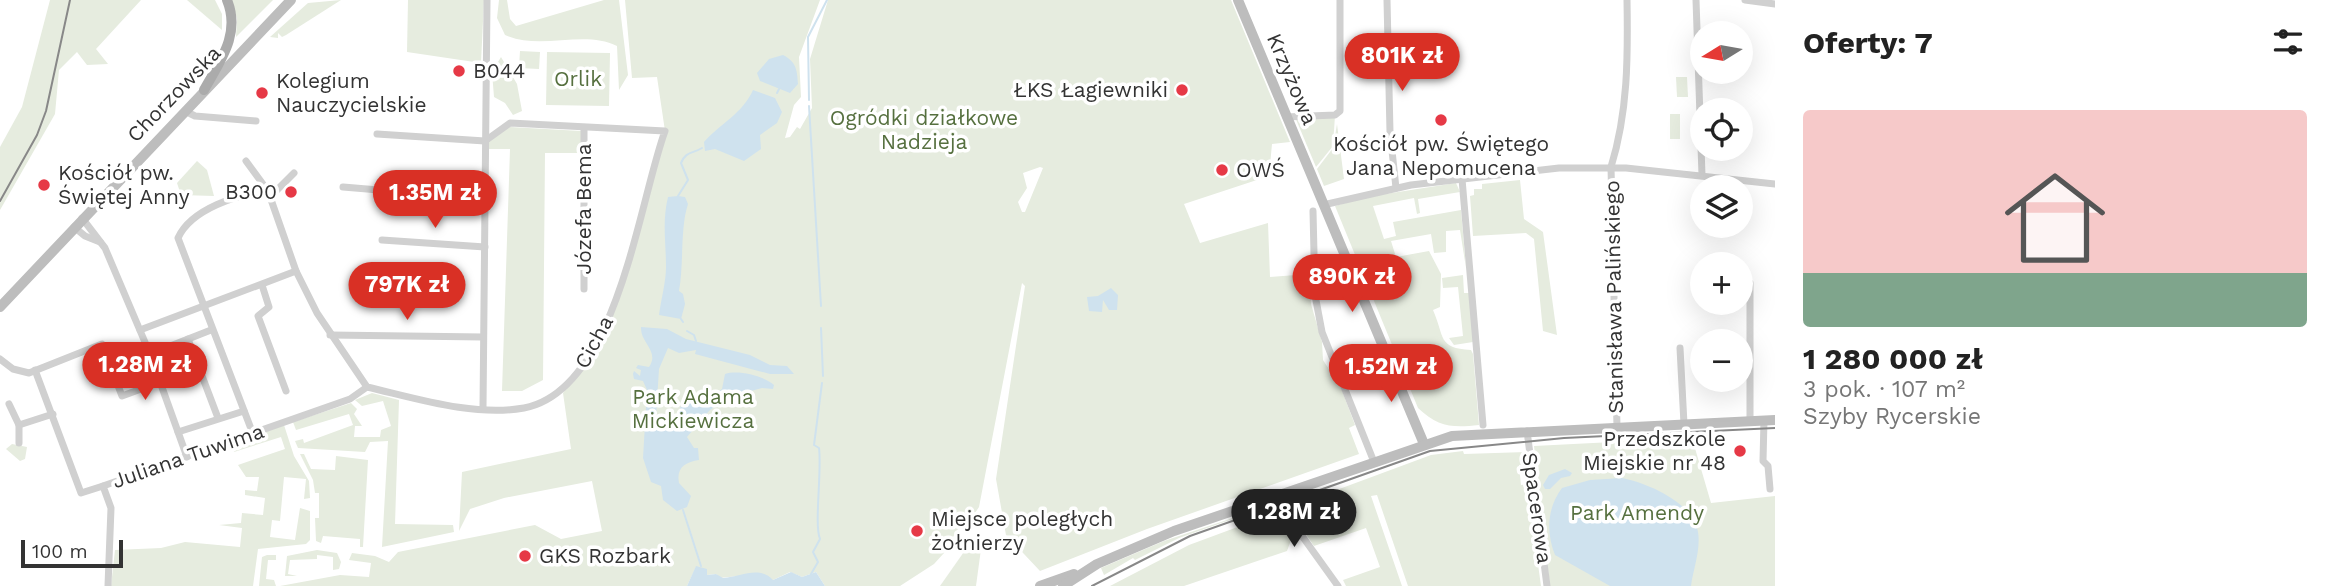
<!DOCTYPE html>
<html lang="pl">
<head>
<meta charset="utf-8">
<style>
	:root { --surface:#fff; --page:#f2f2f2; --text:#222; --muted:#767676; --accent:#d93025 }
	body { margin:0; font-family:"Work Sans",sans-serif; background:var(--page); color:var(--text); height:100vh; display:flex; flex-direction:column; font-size:26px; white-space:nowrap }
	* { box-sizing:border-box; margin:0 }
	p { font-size:23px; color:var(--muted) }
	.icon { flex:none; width:38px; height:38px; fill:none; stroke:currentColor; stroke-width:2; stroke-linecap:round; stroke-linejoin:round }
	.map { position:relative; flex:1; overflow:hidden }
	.drawer { display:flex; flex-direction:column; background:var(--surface); width:560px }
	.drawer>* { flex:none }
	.needle { width:46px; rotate:259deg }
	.tools { position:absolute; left:1690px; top:21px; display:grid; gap:14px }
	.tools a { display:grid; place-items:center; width:63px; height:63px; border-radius:50%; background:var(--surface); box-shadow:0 7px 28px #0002; font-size:35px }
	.scale { position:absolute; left:21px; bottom:18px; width:102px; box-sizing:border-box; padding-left:7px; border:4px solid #333; border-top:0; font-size:19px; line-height:24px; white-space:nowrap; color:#333; -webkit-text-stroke:5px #fff; paint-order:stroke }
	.price { position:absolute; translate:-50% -60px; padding:0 16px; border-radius:24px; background:var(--accent); color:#fff; font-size:23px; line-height:46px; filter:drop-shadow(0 2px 4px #0008) }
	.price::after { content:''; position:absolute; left:50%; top:42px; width:21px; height:16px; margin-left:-10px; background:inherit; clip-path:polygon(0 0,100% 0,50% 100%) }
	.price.selected { background:#222; color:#fff }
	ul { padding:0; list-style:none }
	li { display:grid; align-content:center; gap:14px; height:371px; padding:0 28px }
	li span { display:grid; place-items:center; height:217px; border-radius:7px; color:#555 }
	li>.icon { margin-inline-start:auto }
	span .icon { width:126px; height:126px; fill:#fffc; stroke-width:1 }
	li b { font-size:30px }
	h2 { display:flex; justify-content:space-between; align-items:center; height:84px; padding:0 28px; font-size:30px }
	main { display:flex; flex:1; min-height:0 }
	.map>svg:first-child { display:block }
	.green { fill:#e6ecdf; fill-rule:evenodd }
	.water { fill:#cfe2ee }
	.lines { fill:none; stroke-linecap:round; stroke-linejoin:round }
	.stream { stroke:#cfe2ee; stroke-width:2 }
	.street { stroke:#d0d0d0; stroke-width:7 }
	.secondary { stroke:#bdbdbd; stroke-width:10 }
	.primary { stroke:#ababab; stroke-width:10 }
	.tram { stroke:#888; stroke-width:2 }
	.poi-dot { fill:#e63946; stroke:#fff; stroke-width:2.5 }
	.labels { text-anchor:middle; stroke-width:7; stroke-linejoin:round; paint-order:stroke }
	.poi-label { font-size:21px; fill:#333; stroke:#fff; text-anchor:start }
	.park-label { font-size:21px; fill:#56703f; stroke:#fff }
	.street-label { font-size:21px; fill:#333; stroke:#fff }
</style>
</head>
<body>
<main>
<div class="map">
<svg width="1775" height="586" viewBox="0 0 1775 586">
	<rect width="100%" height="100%" fill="#fff"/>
	<g class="green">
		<polygon points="50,0 141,0 96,49 108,64 87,65 77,52 59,70 55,114 0,210 0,147 22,107"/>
		<polygon points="187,0 215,0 222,14 222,30"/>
		<polygon points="231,0 273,0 236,37 237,18"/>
		<polygon points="341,0 286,35 282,37 278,33 278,38 270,37 308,3"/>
		<polygon points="408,0 484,0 481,63 407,52"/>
		<path d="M499 0H507L510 19 516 26 604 0H619L628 75 619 90 617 46C584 29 541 51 505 35L497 18Z"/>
		<path d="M625 0H820L799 57 801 97 794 105 785 138 790 137 797 127 800 129 812 108 810 59 828 0H1231L1290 142 1272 144 1269 176 1184 204 1200 243 1268 223 1270 277 1309 274 1311 304 1322 342 1323 360 1341 388 1355 425 1349 428 1359 454 1147 529 1040 571 1006 535 996 479 1025 286 1022 283 979 507 969 522 957 530 944 553 934 564 900 586H825L816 572 802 577 790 572 773 580 739 576 719 578 716 574 707 575 696 567 687 586H280L340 575 369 577 371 563 349 560 352 553 375 556 389 562 398 552 535 525 561 539 602 531 592 481 504 498 470 509 459 531 462 472 571 449 563 393 582 368 613 309 665 131 657 77 632 78ZM1040 167 1043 168 1025 212H1022L1018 202 1027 188 1023 173Z"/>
		<polygon points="520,51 540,52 539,69 519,68"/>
		<polygon points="547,52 610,53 609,106 546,105"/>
		<polygon points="501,57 517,84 522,111 513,115 505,103 494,97 492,72"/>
		<polygon points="1676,77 1687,77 1688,97 1677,97"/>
		<rect x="1670" y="114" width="10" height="25"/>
		<polygon points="1335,115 1333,146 1316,167 1295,117"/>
		<polygon points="1337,124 1344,179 1324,186 1317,169 1333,148"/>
		<polygon points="510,127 581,131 581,153 545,153 543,380 522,391 502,391 510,149 488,149 488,135"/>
		<polygon points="197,161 207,170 214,196 181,195 177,183"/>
		<polygon points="1520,180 1524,219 1543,232 1557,335 1543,331 1534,239 1526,233 1473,236 1470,196 1474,195 1474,189 1482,189 1482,184"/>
		<path d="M1456 183 1460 192 1418 199 1420 213 1417 214 1414 198 1373 206 1384 239 1396 236 1393 222 1461 210 1466 268 1460 230 1446 231V252L1434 253 1431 234 1391 241 1396 257 1429 251 1441 274 1440 307 1433 310C1445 337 1437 348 1471 350L1473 354 1479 425C1452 428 1438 427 1418 408L1335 206 1366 197Z"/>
		<polygon points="1463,275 1464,293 1470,293 1473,342 1454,345 1449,338 1463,336 1458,287 1443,288 1442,278"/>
		<polygon points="372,393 399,400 395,524 453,525 454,532 382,547 388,441 370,442 365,452 298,448 295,441 303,439 304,443 353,425 349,414 296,430 293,422 351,403 357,409 354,414 362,426 355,426 354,437 380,437 381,430 391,426 383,401 362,406 355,400"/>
		<polygon points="284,425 294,456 309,481 310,498 304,499 306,479 284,477 280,521 272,520 270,537 295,540 300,508 310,511 310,540 306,544 258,549 253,586 111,586 115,550 161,548 185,542 240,547 242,528 219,525 241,523 242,513 263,515 265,498 245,495 245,490 257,491 259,477 246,477 238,465 285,449 281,437 234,452 230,443"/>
		<polygon points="1692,438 1711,503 1775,496 1775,586 1550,586 1534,446"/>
		<polygon points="12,444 27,447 25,459 20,461 6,449"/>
		<polygon points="1463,451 1464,454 1527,452 1526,464 1519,465 1521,485 1527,484 1541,586 1408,586 1377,495 1371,496 1402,586 1346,586 1343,580 1380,567 1366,528 1314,546 1288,508 1431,455"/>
		<polygon points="300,454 304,454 311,469 335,470 336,456 368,460 363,547 360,547 360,539 323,536 321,543 316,541 315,518 319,518 319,493 315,493 313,480"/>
		<polygon points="1269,506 1179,538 1135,560 1133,558 1104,575 1101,568 1164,541"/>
		<polygon points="1273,514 1291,540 1287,551 1184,586 1110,586 1189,545"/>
		<polygon points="973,539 981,549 976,586 940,586"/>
		<polygon points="317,550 337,553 341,562 339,569 333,570 333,557 317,555 317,559 290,560 288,574 297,576 285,576 287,556"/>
		<polygon points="267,555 276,555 276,560 268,560 266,579 274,580 276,586 259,586 262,557"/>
	</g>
	<g class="water">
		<path d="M783 55C797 62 797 71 798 84L790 93 760 81 757 73 769 59Z"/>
		<path d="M753 90 775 98 782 112 777 123 760 135 761 149 744 161 715 149 705 151 704 142C720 124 743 113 753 90Z"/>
		<path d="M678 196 685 197 688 204C680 228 684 264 679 291L683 294 685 304 681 319 659 315C661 299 666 282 666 267 666 242 662 222 668 197Z"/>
		<polygon points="1111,288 1118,295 1117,310 1109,310 1103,300 1102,312 1089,311 1087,297 1098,296"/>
		<path d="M641 327 667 329 686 339 750 355 770 365 787 366 794 374H770L695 354 696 350 679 353 668 348 659 369 656 417 660 425 676 422C689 371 698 406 722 389L725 374C739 369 766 377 774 385L773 389 762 388 725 398 709 411 687 437 694 448H698L699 460C685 462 676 468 679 483L691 496 687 507 677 511 663 500 661 486 651 482 643 458 647 390 643 381 634 379 633 374 634 371 640 376 641 370 636 368 638 365 649 367C660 351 640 343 641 327Z"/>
		<polygon points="1565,469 1572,473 1570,476 1561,478 1550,489 1545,489 1543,485 1549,475"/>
		<path d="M1622 478C1647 483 1693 502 1698 532 1701 549 1693 570 1691 586H1610L1555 555C1546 532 1547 508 1562 488L1590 480Z"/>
		<path d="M696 566 707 569V575L716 574 723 578C741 577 759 565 773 580L791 572 802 577 816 572 825 586H687Z"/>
	</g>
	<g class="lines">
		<g class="stream">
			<polyline points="777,93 779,89"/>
			<polyline points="809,100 808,37 827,0"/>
			<polyline points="809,106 821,306"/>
			<path d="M678 196 688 180 681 163C686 151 692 154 702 148"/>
			<polyline points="681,319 683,322"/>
			<polyline points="821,328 823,376"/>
			<polyline points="687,331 694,335 696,341"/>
			<polyline points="683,510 701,566"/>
			<path d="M811 574 818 562 813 552 820 539C814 524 822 472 819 448L814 445 822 383"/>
		</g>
		<g class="street">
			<polyline points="1387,0 1390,132 1396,188"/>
			<polyline points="1696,0 1702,175"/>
			<polyline points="1745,0 1775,4"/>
			<polyline points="185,111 195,116 256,121"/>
			<polyline points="1286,117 1335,115 1340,111 1340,0"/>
			<path d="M246 161 268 191 296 271 317 313 367 387C415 398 474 417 524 408 617 390 638 205 665 131L510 123 485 141 377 134"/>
			<polyline points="1462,179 1483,425"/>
			<polyline points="343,187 486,199"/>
			<polyline points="270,197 294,173"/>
			<polyline points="1323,205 1411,185 1559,168 1626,168 1775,184"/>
			<polyline points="1313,211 1315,295 1322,332 1374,462"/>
			<polyline points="82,218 105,248 150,354 187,457"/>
			<polyline points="74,227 85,236 100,242"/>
			<polyline points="382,240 485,247"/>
			<polyline points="262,285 269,307 258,316 286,391"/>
			<polyline points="584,289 584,129"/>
			<polyline points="140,330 296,271"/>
			<polyline points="330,335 483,337"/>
			<polyline points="188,339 218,418"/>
			<polyline points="1680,348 1684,424"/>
			<polyline points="150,354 211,330"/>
			<polyline points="0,359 13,369 29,373 102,344 122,396 160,382"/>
			<polyline points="35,370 81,493 103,486"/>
			<polyline points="9,404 19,425 53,414"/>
			<polyline points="483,408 487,0"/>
			<polyline points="1764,420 1763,461 1768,466 1770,489"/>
			<polyline points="1750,421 1750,283"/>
			<path d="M1617 427 1611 167C1628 112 1628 57 1627 0"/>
			<polyline points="1527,431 1547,586"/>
			<polyline points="178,432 244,411"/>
			<path d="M253 434 178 238C191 209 238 194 268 191"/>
			<polyline points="19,443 19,425"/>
			<polyline points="1277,496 1287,515 1338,586"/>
			<polyline points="108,586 111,508 103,486 350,399 367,387"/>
		</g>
		<g class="secondary">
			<polyline points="1238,0 1424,444"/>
			<polyline points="0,307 291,0"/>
			<polyline points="1040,586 1074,574"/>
			<polyline points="1063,586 1097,564 1174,531 1452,436 1775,420"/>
		</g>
		<path class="primary" d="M204 90C220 61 241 34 227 0"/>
		<g class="tram">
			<polyline points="0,201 37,135 46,111 70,0"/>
			<polyline points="1092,586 1190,536 1430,451 1564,438 1775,428"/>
		</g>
	</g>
	<g class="poi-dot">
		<circle cx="459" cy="71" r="7"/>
		<circle cx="1182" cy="90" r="7"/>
		<circle cx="262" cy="93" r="7"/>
		<circle cx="1441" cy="120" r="7"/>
		<circle cx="1222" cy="170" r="7"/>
		<circle cx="44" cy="185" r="7"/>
		<circle cx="291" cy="192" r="7"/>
		<circle cx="1740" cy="451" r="7"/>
		<circle cx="917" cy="531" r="7"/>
		<circle cx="525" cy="556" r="7"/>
	</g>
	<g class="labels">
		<g class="poi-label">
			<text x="473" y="78">B044</text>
			<text x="276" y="88">Kolegium<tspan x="276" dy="24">Nauczycielskie</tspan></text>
			<text x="1168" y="97" text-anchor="end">ŁKS Łagiewniki</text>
			<text x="1441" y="151" text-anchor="middle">Kościół pw. Świętego<tspan x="1441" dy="24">Jana Nepomucena</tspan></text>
			<text x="1236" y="177">OWŚ</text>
			<text x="58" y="180">Kościół pw.<tspan x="58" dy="24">Świętej Anny</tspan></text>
			<text x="277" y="199" text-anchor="end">B300</text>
			<text x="1726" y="446" text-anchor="end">Przedszkole<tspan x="1726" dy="24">Miejskie nr 48</tspan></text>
			<text x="931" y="526">Miejsce poległych<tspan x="931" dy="24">żołnierzy</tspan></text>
			<text x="539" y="563">GKS Rozbark</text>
		</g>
		<g class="park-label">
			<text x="578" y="86">Orlik</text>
			<text x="924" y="125">Ogródki działkowe<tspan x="924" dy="24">Nadzieja</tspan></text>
			<text x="693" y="404">Park Adama<tspan x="693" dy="24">Mickiewicza</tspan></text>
			<text x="1637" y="520">Park Amendy</text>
		</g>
		<g class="street-label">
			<text transform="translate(1292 79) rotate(67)" y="7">Krzyżowa</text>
			<text transform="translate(174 94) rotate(-46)" y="7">Chorzowska</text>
			<text transform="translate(584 209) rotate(-90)" y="7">Józefa Bema</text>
			<text transform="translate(1614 297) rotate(-91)" y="7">Stanisława Palińskiego</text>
			<text transform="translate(594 342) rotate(-61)" y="7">Cicha</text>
			<text transform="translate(188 456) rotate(-19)" y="7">Juliana Tuwima</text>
			<text transform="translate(1537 508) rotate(82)" y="7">Spacerowa</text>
		</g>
	</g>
</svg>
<div class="tools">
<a><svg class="needle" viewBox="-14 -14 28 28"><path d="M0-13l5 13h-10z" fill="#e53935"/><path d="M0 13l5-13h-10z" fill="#767676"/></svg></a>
<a><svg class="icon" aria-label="locate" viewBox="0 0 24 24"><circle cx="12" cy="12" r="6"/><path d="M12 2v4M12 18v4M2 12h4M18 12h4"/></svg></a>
<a><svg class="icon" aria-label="layers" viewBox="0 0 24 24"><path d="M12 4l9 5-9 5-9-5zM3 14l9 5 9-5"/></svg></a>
<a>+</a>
<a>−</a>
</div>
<div class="scale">100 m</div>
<b class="price" style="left:1402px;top:93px">801K zł</b>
<b class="price" style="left:435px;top:230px">1.35M zł</b>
<b class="price" style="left:1352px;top:314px">890K zł</b>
<b class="price" style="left:407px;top:322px">797K zł</b>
<b class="price" style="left:145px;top:402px">1.28M zł</b>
<b class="price" style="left:1391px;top:404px">1.52M zł</b>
<b class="price selected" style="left:1294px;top:549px">1.28M zł</b>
</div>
<section class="drawer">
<h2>Oferty: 7<svg class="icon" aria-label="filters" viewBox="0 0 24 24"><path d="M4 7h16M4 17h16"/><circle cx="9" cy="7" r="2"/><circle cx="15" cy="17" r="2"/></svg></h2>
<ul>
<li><span style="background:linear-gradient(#f6c9c9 75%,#7fa58c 0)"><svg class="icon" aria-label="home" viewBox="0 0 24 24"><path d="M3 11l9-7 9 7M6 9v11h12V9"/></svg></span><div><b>1 280 000 zł</b><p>3 pok. · 107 m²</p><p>Szyby Rycerskie</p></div></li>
</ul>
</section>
</main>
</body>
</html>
